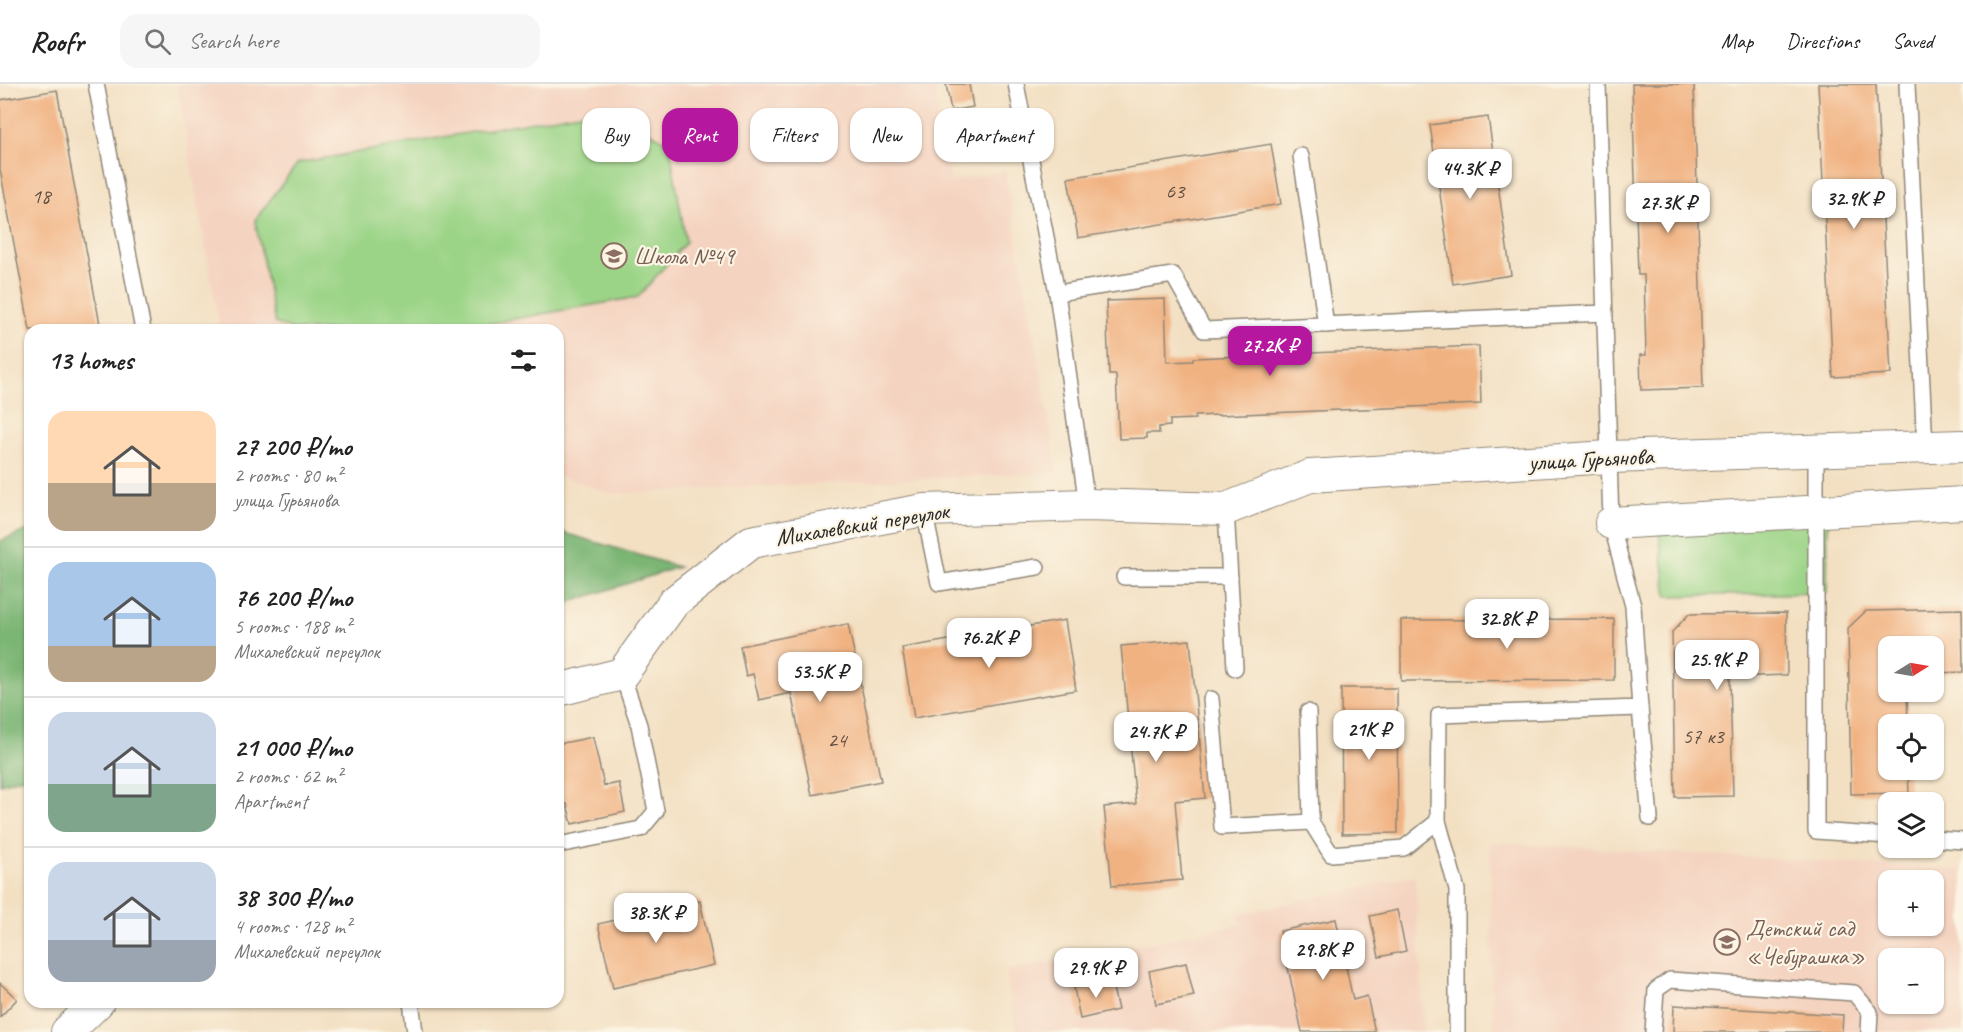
<!DOCTYPE html>
<html lang="en">
<head>
<meta charset="utf-8">
<style>
	:root { --surface:#fff; --page:#f6f6f6; --text:#222; --muted:#767676; --line:#e0e0e0; --accent:#b5179e }
	body { margin:0; font-family:Caveat,sans-serif; background:var(--page); color:var(--text); height:100vh; display:flex; flex-direction:column; font-size:22px; white-space:nowrap }
	* { box-sizing:border-box; margin:0 }
	p { font-size:20px; color:var(--muted) }
	.icon { flex:none; width:33px; height:33px; fill:none; stroke:currentColor; stroke-width:2; stroke-linecap:round; stroke-linejoin:round }
	.map { position:relative; flex:1; overflow:hidden }
	.side { position:absolute; left:24px; top:240px; width:540px; height:684px; display:flex; flex-direction:column; background:var(--surface); border-radius:18px; box-shadow:0 2px 4px #0004 }
	.side>* { flex:none }
	.top-card { position:absolute; left:582px; top:24px; width:570px; height:54px; display:flex; gap:12px }
	.needle { width:39px; rotate:79deg }
	.tools { position:absolute; left:1878px; top:552px; display:grid; gap:12px }
	.tools a { display:grid; place-items:center; width:66px; height:66px; border-radius:12px; background:var(--surface); box-shadow:0 2px 4px #0004; font-size:30px }
	.price { position:absolute; translate:-50% -51px; padding:0 14px; border-radius:12px; background:#fff; color:#222; font-size:20px; line-height:39px; filter:drop-shadow(0 2px 3px #0008) }
	.price::after { content:''; position:absolute; left:50%; top:36px; width:18px; height:14px; margin-left:-9px; background:inherit; clip-path:polygon(0 0,100% 0,50% 100%) }
	.price.current { background:var(--accent); color:#fff }
	ul { padding:0; list-style:none }
	li { display:flex; align-items:center; gap:18px; height:150px; padding:0 24px }
	li+li { border-top:2px solid var(--line) }
	li span { display:grid; place-items:center; flex:none; width:168px; height:120px; border-radius:18px; color:#555 }
	li>.icon { margin-inline-start:auto }
	span .icon { width:72px; height:72px; fill:#fffc; stroke-width:1 }
	li b { font-size:26px }
	h2 { display:flex; justify-content:space-between; align-items:center; height:72px; padding:0 24px; font-size:26px }
	.chip { padding:0 21px; border-radius:18px; background:var(--surface); box-shadow:0 2px 4px #0004; font-size:21px; line-height:54px }
	.chip.current { background:var(--accent); color:#fff }
	header { display:flex; align-items:center; gap:36px; box-sizing:border-box; height:84px; padding:0 30px; background:var(--surface); border-bottom:2px solid var(--line) }
	header strong { font-size:28px }
	nav { display:flex; gap:33px; margin-inline-start:auto; font-size:21px }
	.search { width:420px; height:54px; background:var(--page); display:flex; align-items:center; gap:15px; box-sizing:border-box; padding:0 21px; border-radius:18px; color:var(--muted); font-size:22px }
	.map>svg:first-child { display:block }
	.built { fill:#f4d3c0; fill-rule:evenodd }
	.green { fill:#9bd487; stroke:#638059; stroke-width:1.5 }
	.forest { fill:#7cb674; stroke:#547050; stroke-width:1.5 }
	.building { fill:#f1b282 }
	.lines { fill:none; stroke-linecap:round; stroke-linejoin:round }
	.lane-casing { stroke:#8f8677; stroke-width:18 }
	.street-casing { stroke:#8f8677; stroke-width:34 }
	.lane { stroke:#fff; stroke-width:15 }
	.street { stroke:#fff; stroke-width:32 }
	.labels { text-anchor:middle; stroke-width:4.5; stroke-linejoin:round; paint-order:stroke }
	.number-label { font-size:21px; fill:#5c4d41 }
	.education-label { font-size:24px; fill:#785e54; stroke:#fcf5e5; text-anchor:start }
	.street-label { font-size:24px; fill:#2b2b2b; stroke:#fcf5e5 }
</style>
</head>
<body>
<header>
<strong>Roofr</strong>
<div class="search"><svg class="icon" aria-label="search" viewBox="0 0 24 24"><circle cx="10" cy="10" r="6"/><path d="M15 15l6 6"/></svg>Search here</div>
<nav><a>Map</a><a>Directions</a><a>Saved</a></nav>
</header>
<div class="map">
<svg width="1963" height="948" viewBox="0 0 1963 948">
	<rect width="100%" height="100%" fill="#fcf5e5"/>
	<filter id="ink" filterUnits="userSpaceOnUse"><feTurbulence type="fractalNoise" baseFrequency=".0167" numOctaves="2"/><feDisplacementMap in="SourceGraphic" scale="12" xChannelSelector="R" yChannelSelector="G"/><feConvolveMatrix kernelMatrix="1 2 1 2 8 2 1 2 1" color-interpolation-filters="sRGB"/></filter>
	<filter id="wash" filterUnits="userSpaceOnUse"><feTurbulence type="fractalNoise" baseFrequency=".008" numOctaves="4" result="noise"/><feDisplacementMap in="SourceGraphic" scale="24" xChannelSelector="R" yChannelSelector="G"/><feGaussianBlur stdDeviation="1.35" result="paint"/><feColorMatrix in="noise" values="0 0 0 0 0 0 0 0 0 0 0 0 0 0 0 0 0 1.4 0 .05"/><feComposite in="paint" operator="in"/></filter>
	<g filter="url(#wash)">
		<rect width="100%" height="100%" fill="#f3e0c3"/>
		<g class="built">
			<polygon points="177,0 934,0 951,97 1005,87 1058,388 614,410 558,392 558,246 220,246"/>
			<path d="M1490 758 1963 786V948H1493ZM1888 796H1934V842H1888ZM1888 874H1934V920H1888Z"/>
			<polygon points="1415,792 1424,948 1016,948 1006,887 1240,841 1238,830"/>
		</g>
		<g class="green">
			<polygon points="607,24 669,59 686,158 638,213 452,246 292,246 275,239 255,136 298,79"/>
			<polygon points="1828,435 1827,509 1667,512 1659,449"/>
		</g>
		<g class="forest">
			<polygon points="30,445 30,691 0,700 0,457"/>
			<polygon points="558,447 679,483 558,522"/>
		</g>
		<g id="blocks">
			<g class="building">
				<polygon points="946,0 969,0 973,23 951,27"/>
				<polygon points="1632,0 1694,0 1703,304 1641,306 1640,271 1646,271 1644,191 1638,191"/>
				<polygon points="1818,0 1876,0 1891,290 1833,293"/>
				<polygon points="57,6 65,51 101,246 30,246 0,85 0,16"/>
				<polygon points="1488,33 1511,191 1453,200 1430,41"/>
				<polygon points="1271,60 1281,120 1078,154 1068,94"/>
				<polygon points="1165,215 1167,278 1193,277 1193,274 1479,262 1481,320 1195,332 1195,335 1170,336 1170,342 1159,343 1159,349 1147,349 1147,354 1119,355 1116,291 1109,291 1106,217"/>
				<polygon points="1962,525 1963,588 1934,589 1934,562 1888,562 1888,608 1907,608 1908,640 1888,640 1888,686 1908,686 1909,709 1851,710 1848,544 1866,527"/>
				<polygon points="1786,529 1787,591 1730,593 1733,712 1675,713 1672,548 1689,530"/>
				<polygon points="1614,535 1614,596 1401,597 1401,536"/>
				<polygon points="1065,536 1076,606 914,634 902,564"/>
				<polygon points="848,540 881,697 812,711 791,609 759,616 753,590 746,592 740,562"/>
				<polygon points="1190,556 1205,714 1175,717 1182,796 1112,802 1104,723 1136,720 1121,562"/>
				<polygon points="1341,604 1397,604 1398,749 1342,750"/>
				<polygon points="593,653 604,702 619,699 625,728 572,740 567,720 558,722 558,660"/>
				<polygon points="700,817 714,881 613,904 598,840"/>
				<polygon points="1397,826 1406,867 1379,873 1370,832"/>
				<polygon points="1336,835 1353,916 1367,912 1375,948 1302,948 1280,847"/>
				<polygon points="1186,879 1194,912 1156,920 1149,887"/>
				<polygon points="1111,895 1118,926 1080,935 1074,904"/>
				<polygon points="0,899 17,915 0,933"/>
				<polygon points="1674,921 1843,931 1842,948 1673,948"/>
			</g>
		</g>
	</g>
	<g filter="url(#ink)">
		<use href="#blocks" fill-opacity="0" stroke="#8f8677" stroke-width="1.5"/>
		<g class="lines">
			<g class="lane-casing">
				<g id="lane">
					<polyline points="96,0 143,246"/>
					<polyline points="1016,0 1057,209 1087,421"/>
					<polyline points="1907,0 1925,363"/>
					<polyline points="1301,72 1326,241"/>
					<polyline points="1057,209 1173,191 1204,246 1605,229"/>
					<polyline points="1816,366 1816,747 1888,752"/>
					<polyline points="1226,425 1235,584"/>
					<polyline points="924,426 939,499 1037,483"/>
					<polyline points="1124,493 1230,493"/>
					<polyline points="1211,615 1222,743 1311,738"/>
					<polyline points="1640,624 1650,734"/>
					<polyline points="1308,628 1311,738 1331,770 1404,764 1438,737"/>
					<polyline points="1934,755 1963,757"/>
					<polyline points="558,761 641,745 656,727 639,641 622,590"/>
					<polyline points="411,918 415,948"/>
					<polyline points="1457,948 1457,806 1438,737 1439,631 1640,624 1633,522 1611,439 1598,0"/>
					<polyline points="1653,948 1656,906 1670,896 1854,909 1870,928 1869,948"/>
				</g>
			</g>
			<g class="street-casing">
				<g id="street">
					<polyline points="1611,439 1963,419"/>
					<polyline points="558,606 622,590 674,518 751,458 924,426 1087,421 1226,425 1310,392 1609,373 1963,362"/>
					<polyline points="67,948 98,918"/>
				</g>
			</g>
			<use href="#lane" class="lane"/>
			<use href="#street" class="street"/>
		</g>
	</g>
	<defs>
		<g id="school-ring" transform="scale(1.35)"><circle r="9.5" fill="#fcf5e5" stroke="#8d6e63" stroke-width="1.5"/><path d="M0-5L7-2L0 1L-7-2ZM-4 1L0 2.5L4 1V4Q0 6-4 4Z" fill="#8d6e63"/></g>
	</defs>
	<g fill-rule="evenodd">
		<use href="#school-ring" x="614" y="172"/>
		<use href="#school-ring" x="1727" y="858"/>
	</g>
	<g class="labels">
		<g class="number-label">
			<text x="1175" y="114">63</text>
			<text x="41" y="119">18</text>
			<text x="1703" y="659">57 к3</text>
			<text x="837" y="663">24</text>
		</g>
		<g class="education-label">
			<text x="634" y="180">Школа №49</text>
			<text x="1746" y="852">Детский сад<tspan x="1746" dy="28">«Чебурашка»</tspan></text>
		</g>
		<g class="street-label">
			<text transform="translate(1591 375) rotate(-3)" y="8">улица Гурьянова</text>
			<text transform="translate(862 440) rotate(-9)" y="8">Михалевский переулок</text>
		</g>
	</g>
</svg>
<div class="tools">
<a><svg class="needle" viewBox="-14 -14 28 28"><path d="M0-13l5 13h-10z" fill="#e53935"/><path d="M0 13l5-13h-10z" fill="#767676"/></svg></a>
<a><svg class="icon" aria-label="locate" viewBox="0 0 24 24"><circle cx="12" cy="12" r="6"/><path d="M12 2v4M12 18v4M2 12h4M18 12h4"/></svg></a>
<a><svg class="icon" aria-label="layers" viewBox="0 0 24 24"><path d="M12 4l9 5-9 5-9-5zM3 14l9 5 9-5"/></svg></a>
<a>+</a>
<a>−</a>
</div>
<b class="price" style="left:1470px;top:116px">44.3K ₽</b>
<b class="price" style="left:1854px;top:146px">32.9K ₽</b>
<b class="price" style="left:1668px;top:150px">27.3K ₽</b>
<b class="price current" style="left:1270px;top:293px">27.2K ₽</b>
<b class="price" style="left:1507px;top:566px">32.8K ₽</b>
<b class="price" style="left:989px;top:585px">76.2K ₽</b>
<b class="price" style="left:1717px;top:607px">25.9K ₽</b>
<b class="price" style="left:820px;top:619px">53.5K ₽</b>
<b class="price" style="left:1369px;top:677px">21K ₽</b>
<b class="price" style="left:1156px;top:679px">24.7K ₽</b>
<b class="price" style="left:656px;top:860px">38.3K ₽</b>
<b class="price" style="left:1323px;top:897px">29.8K ₽</b>
<b class="price" style="left:1096px;top:915px">29.9K ₽</b>
<div class="top-card">
<a class="chip">Buy</a>
<a class="chip current">Rent</a>
<a class="chip">Filters</a>
<a class="chip">New</a>
<a class="chip">Apartment</a>
</div>
<section class="side">
<h2>13 homes<svg class="icon" aria-label="filters" viewBox="0 0 24 24"><path d="M4 7h16M4 17h16"/><circle cx="9" cy="7" r="2"/><circle cx="15" cy="17" r="2"/></svg></h2>
<ul>
<li><span style="background:linear-gradient(#ffd9b3 60%,#b9a48a 0)"><svg class="icon" aria-label="home" viewBox="0 0 24 24"><path d="M3 11l9-7 9 7M6 9v11h12V9"/></svg></span><div><b>27 200 ₽/mo</b><p>2 rooms · 80 m²</p><p>улица Гурьянова</p></div></li>
<li><span style="background:linear-gradient(#a9c7e8 70%,#b9a48a 0)"><svg class="icon" aria-label="home" viewBox="0 0 24 24"><path d="M3 11l9-7 9 7M6 9v11h12V9"/></svg></span><div><b>76 200 ₽/mo</b><p>5 rooms · 188 m²</p><p>Михалевский переулок</p></div></li>
<li><span style="background:linear-gradient(#c9d6e8 60%,#7fa58c 0)"><svg class="icon" aria-label="home" viewBox="0 0 24 24"><path d="M3 11l9-7 9 7M6 9v11h12V9"/></svg></span><div><b>21 000 ₽/mo</b><p>2 rooms · 62 m²</p><p>Apartment</p></div></li>
<li><span style="background:linear-gradient(#c9d6e8 65%,#9aa5b1 0)"><svg class="icon" aria-label="home" viewBox="0 0 24 24"><path d="M3 11l9-7 9 7M6 9v11h12V9"/></svg></span><div><b>38 300 ₽/mo</b><p>4 rooms · 128 m²</p><p>Михалевский переулок</p></div></li>
</ul>
</section>
</div>
</body>
</html>
